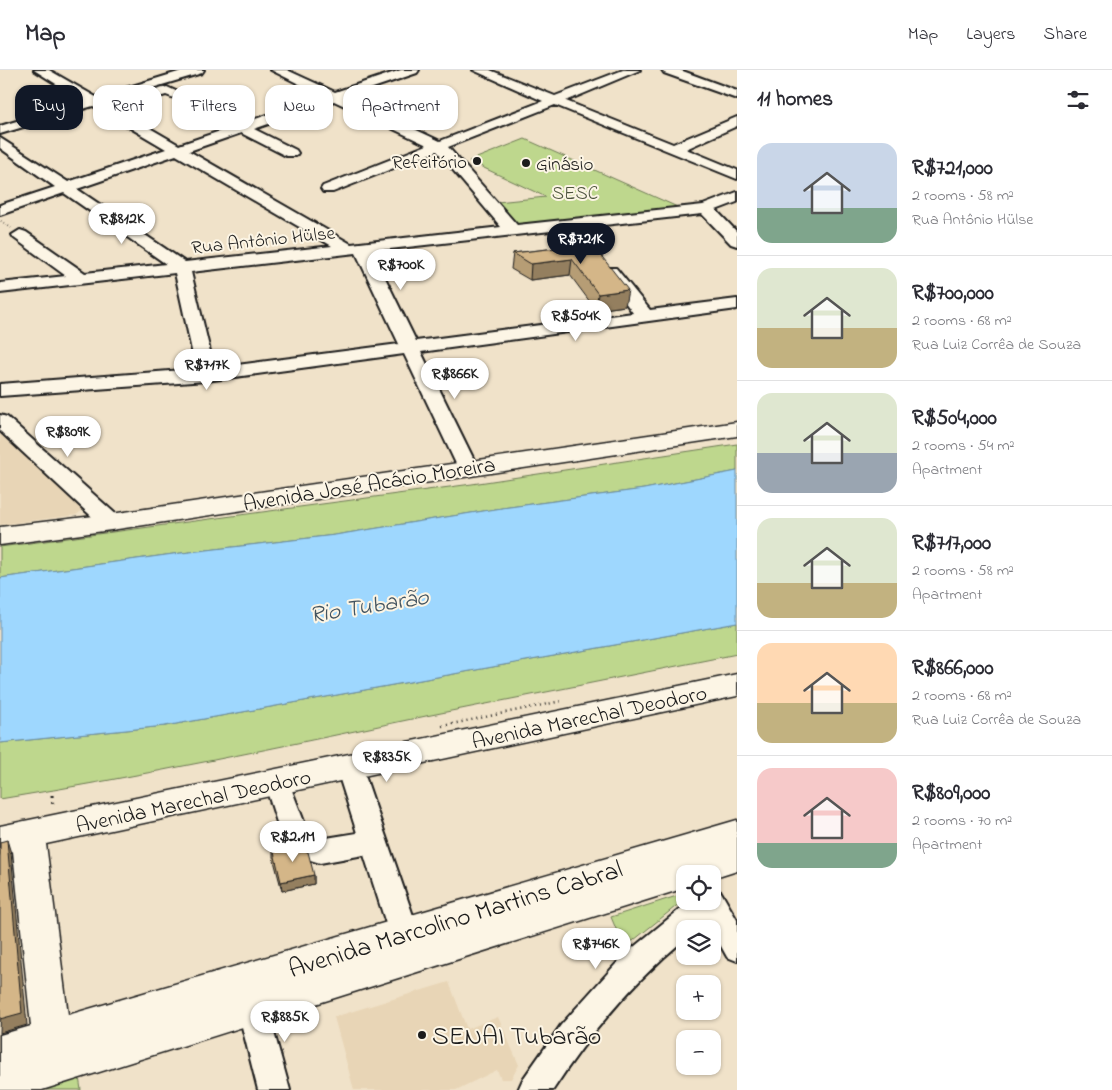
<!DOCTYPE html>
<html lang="en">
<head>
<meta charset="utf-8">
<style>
	:root { --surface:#fff; --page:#f2f2f3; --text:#2b2b33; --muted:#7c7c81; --line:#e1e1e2; --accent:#111827 }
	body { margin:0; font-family:"Indie Flower",sans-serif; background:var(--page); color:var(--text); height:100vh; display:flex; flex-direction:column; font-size:19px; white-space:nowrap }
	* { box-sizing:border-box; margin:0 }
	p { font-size:16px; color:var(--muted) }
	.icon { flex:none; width:28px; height:28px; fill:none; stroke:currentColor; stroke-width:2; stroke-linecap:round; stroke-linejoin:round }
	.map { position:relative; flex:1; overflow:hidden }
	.side { display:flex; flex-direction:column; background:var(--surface); width:375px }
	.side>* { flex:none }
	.top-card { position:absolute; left:15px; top:15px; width:475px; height:45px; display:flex; gap:10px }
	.tools { position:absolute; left:676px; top:795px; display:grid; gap:10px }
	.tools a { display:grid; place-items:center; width:45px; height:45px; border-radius:10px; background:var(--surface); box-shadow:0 1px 4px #0004; font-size:25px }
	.price { position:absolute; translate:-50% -42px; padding:0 11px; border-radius:18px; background:#fff; color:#222; font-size:16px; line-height:32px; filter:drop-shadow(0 1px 2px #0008) }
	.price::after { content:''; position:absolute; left:50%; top:30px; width:15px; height:11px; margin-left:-8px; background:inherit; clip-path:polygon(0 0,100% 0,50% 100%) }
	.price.selected { background:var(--accent); color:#fff }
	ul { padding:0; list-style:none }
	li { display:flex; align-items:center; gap:15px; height:125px; padding:0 20px }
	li+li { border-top:1px solid var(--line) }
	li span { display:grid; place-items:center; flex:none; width:140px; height:100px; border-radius:15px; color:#555 }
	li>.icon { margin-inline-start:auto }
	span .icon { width:60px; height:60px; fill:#fffc; stroke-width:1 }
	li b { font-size:21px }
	h2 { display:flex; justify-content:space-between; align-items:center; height:60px; padding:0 20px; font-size:21px }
	.tag { padding:0 18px; border-radius:15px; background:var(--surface); box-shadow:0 1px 4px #0004; font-size:18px; line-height:45px }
	.tag.selected { background:var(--accent); color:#fff }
	header { display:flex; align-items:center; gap:30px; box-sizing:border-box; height:70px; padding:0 25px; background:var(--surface); border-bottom:1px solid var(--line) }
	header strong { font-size:24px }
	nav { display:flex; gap:28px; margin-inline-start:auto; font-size:18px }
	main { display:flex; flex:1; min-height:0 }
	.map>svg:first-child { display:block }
	.built { fill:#e8d5b6 }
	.green { fill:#bed78d; stroke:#6d7a54 }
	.water { fill:#9ed7fe; stroke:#6a8ca4 }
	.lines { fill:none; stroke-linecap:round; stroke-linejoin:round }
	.minor-casing { stroke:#1c1c1c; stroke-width:4 }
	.major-casing { stroke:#1c1c1c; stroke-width:3 }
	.path-far2 { stroke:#1c1c1c; stroke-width:2; stroke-dasharray:0.5 2.5; stroke-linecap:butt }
	.path-far1 { stroke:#1c1c1c; stroke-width:2.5; stroke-dasharray:1 4; stroke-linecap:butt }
	.path { stroke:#1c1c1c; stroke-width:3; stroke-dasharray:2 5; stroke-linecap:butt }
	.minor { fill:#fcf5e5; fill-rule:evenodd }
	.major { fill:#fcf5e5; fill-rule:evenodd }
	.wall { fill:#b69d75; stroke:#1c1c1c }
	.shaded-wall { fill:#947f5f; stroke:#1c1c1c }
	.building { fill:#d4b688; stroke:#1c1c1c }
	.poi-dot { fill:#1c1c1c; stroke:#fcf5e5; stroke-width:2 }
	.labels { text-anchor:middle; stroke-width:4; stroke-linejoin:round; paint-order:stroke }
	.far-poi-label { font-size:19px; fill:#1c1c1c; stroke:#fcf5e5; text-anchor:end }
	.far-park-label { font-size:19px; fill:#4d543e; stroke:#fcf5e5 }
	.far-street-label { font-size:19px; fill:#1c1c1c; stroke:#fcf5e5 }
	.street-label { font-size:22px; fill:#1c1c1c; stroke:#fcf5e5 }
	.water-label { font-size:24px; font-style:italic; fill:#435460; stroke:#fcf5e5 }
	.near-street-label { font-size:26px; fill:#1c1c1c; stroke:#fcf5e5 }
	.near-poi-label { font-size:26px; fill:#1c1c1c; stroke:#fcf5e5; text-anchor:start }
</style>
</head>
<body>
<header>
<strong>Map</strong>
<nav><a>Map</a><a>Layers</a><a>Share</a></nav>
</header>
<main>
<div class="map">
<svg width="737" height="1020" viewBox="0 0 737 1020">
	<rect width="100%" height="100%" fill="#f0e2c9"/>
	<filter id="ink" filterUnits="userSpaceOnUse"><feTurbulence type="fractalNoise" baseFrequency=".02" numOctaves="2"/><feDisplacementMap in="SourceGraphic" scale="10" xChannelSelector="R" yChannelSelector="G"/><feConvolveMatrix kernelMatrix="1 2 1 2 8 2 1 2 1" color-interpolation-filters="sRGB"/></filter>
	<g filter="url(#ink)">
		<g class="built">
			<polygon points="0,364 83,440 76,445 0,455"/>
			<polygon points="449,912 467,959 498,947 519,995 511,1009 501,1009 497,1000 456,1020 354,1020 334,947"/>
		</g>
		<g class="green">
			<polygon points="525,69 682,139 517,156 497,132 546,127 469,91"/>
			<polygon points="737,374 737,401 644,419 502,438 335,465 173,484 0,508 0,477 472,414"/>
			<path d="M737 553V584C633 605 530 625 426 646 284 676 143 706 0 729V673L165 656Z"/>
			<polygon points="683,824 685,829 624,878 611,847"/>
			<polygon points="78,1000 81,1020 27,1020"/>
		</g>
		<polygon class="water" points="737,401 737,553 165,656 0,673 0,508 173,484 335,465 502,438 644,419"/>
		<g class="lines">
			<g class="minor-casing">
				<g id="minor">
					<path d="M34 0H49L96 27 185 0H204L202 3 105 32 179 75 323 26 271 0H287L335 22 401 0H419L417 3 346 27 440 71 543 31 473 0H490L555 26 623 0H640L566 31 673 74 737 47V56L686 79 737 100V109L555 35 448 77 517 155 703 135 737 122V132L716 140 737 162V176L731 174 702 144 372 181 416 271 633 243 602 201 604 198H616L650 240 737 229V239L421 282 478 398 475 402 468 404 461 402 458 398 404 284 206 311 0 326V314L196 299 175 203 0 223V213L66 206 14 168 12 165 20 160 26 162 85 203 166 194 64 123 0 145V135L55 117 0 78V68L68 112 166 79 93 36 0 64V56L83 31ZM334 31 427 75 323 116 321 119 323 122H333L437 81 501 157 351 174 189 81 241 63 286 86H296L298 83 296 80 254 59ZM176 85 332 176 185 192 77 119ZM356 183 399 274 214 298 191 202Z"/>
					<polygon points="662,0 680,0 737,21 737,29 664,3"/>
					<polygon points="167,17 189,27 182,31 166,25 145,31 138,27 140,24"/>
					<polygon points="0,345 7,347 119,447 122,452 119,457 111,459 103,457 0,361"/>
					<polygon points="349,687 358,690 362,697 419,863 414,872 404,876 394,872 389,863 364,785 320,793 291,784 282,768 264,712 268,705 277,701 286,705 310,767 320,769 357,763 336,697 340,690"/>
					<path d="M712 819 721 822 737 850V891L727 887 707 851 697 859H685V869C633 912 590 963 553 1020H518L523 1009 561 955 624 885 690 831H712Z"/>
					<polygon points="252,923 263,927 267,937 290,1020 258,1020 237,937 241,927"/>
				</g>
			</g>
			<g class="major-casing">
				<g id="major">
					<polygon points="737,352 737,366 111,460 0,475 0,457 111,444"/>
					<polygon points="737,604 737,626 46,774 68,945 737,750 737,801 712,809 712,804 685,804 685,818 42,1020 0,1020 0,965 31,956 13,781 0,784 0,756"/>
				</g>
			</g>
			<polyline class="path-far2" points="1,151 11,158"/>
			<polyline class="path-far1" points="442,656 562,631"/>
			<polyline class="path" points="52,725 53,738"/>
			<use href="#minor" class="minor"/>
			<use href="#major" class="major"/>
		</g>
		<g class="wall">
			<polygon points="592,174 625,236 596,240 570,205 530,210 511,199 513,183"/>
			<polygon points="273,778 314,805 314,814 282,821 273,787"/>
		</g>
		<g class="shaded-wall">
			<polygon points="572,189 570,205 530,210 531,194"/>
			<polygon points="628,220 625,236 596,240 598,224"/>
			<polygon points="7,770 11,783 27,955 0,963"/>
			<polygon points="314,805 314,814 282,821 281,812"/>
		</g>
		<g class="building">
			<polygon points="592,174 628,220 598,224 572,189 531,194 513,183"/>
			<polygon points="7,770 22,943 0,949 0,772"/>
			<polygon points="288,775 308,782 314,805 281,812 273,778"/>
		</g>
	</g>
	<g class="poi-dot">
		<circle cx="477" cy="91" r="5"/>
		<circle cx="526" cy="93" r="5"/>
		<circle cx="422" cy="965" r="5"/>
	</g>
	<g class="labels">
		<g class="far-poi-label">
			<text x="467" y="98">Refeitório</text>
			<text x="536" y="100" text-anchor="start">Ginásio</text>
		</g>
		<g class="far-park-label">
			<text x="575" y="129">SESC</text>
		</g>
		<g class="far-street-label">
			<text transform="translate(263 169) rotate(-6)" y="7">Rua Antônio Hülse</text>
		</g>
		<g class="street-label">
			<text transform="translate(369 413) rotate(-9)" y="8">Avenida José Acácio Moreira</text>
			<text transform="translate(589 646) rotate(-12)" y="8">Avenida Marechal Deodoro</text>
			<text transform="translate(193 730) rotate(-12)" y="8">Avenida Marechal Deodoro</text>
		</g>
		<g class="water-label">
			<text transform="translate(369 535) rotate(-9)" y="8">Rio Tubarão</text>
		</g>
		<g class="near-street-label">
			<text transform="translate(455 848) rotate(-17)" y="9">Avenida Marcolino Martins Cabral</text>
		</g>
		<g class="near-poi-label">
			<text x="432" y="974">SENAI Tubarão</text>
		</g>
	</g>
</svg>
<div class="tools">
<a><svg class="icon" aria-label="locate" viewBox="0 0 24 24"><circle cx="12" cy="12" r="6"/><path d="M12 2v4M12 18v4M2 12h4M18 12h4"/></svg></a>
<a><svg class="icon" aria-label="layers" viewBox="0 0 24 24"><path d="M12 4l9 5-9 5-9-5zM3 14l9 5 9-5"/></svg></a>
<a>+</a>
<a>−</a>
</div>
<b class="price" style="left:122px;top:175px">R$812K</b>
<b class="price selected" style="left:581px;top:195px">R$721K</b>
<b class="price" style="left:401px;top:221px">R$700K</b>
<b class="price" style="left:576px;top:272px">R$504K</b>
<b class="price" style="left:207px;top:321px">R$717K</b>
<b class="price" style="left:455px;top:330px">R$866K</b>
<b class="price" style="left:68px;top:388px">R$809K</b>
<b class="price" style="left:387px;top:713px">R$835K</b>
<b class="price" style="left:293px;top:793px">R$2.1M</b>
<b class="price" style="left:596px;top:900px">R$746K</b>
<b class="price" style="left:285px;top:973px">R$885K</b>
<div class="top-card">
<a class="tag selected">Buy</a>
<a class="tag">Rent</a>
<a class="tag">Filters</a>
<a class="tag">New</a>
<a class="tag">Apartment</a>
</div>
</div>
<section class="side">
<h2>11 homes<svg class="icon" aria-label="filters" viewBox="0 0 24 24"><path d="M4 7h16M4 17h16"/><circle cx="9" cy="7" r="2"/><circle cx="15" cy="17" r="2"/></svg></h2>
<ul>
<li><span style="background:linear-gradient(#c9d6e8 65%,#7fa58c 0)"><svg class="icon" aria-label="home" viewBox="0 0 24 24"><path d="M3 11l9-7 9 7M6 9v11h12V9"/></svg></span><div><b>R$721,000</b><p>2 rooms · 58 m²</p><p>Rua Antônio Hülse</p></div></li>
<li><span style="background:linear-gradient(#dfe7d0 60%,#c2b280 0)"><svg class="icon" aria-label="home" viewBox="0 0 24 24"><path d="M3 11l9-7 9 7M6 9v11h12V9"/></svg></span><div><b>R$700,000</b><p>2 rooms · 68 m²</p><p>Rua Luiz Corrêa de Souza</p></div></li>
<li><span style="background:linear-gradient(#dfe7d0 60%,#9aa5b1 0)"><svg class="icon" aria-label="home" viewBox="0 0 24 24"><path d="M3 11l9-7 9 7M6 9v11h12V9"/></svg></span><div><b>R$504,000</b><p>2 rooms · 54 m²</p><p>Apartment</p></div></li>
<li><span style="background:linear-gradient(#dfe7d0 65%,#c2b280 0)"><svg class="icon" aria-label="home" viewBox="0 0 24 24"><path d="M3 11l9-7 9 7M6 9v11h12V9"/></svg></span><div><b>R$717,000</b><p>2 rooms · 58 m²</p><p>Apartment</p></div></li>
<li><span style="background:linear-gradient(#ffd9b3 60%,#c2b280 0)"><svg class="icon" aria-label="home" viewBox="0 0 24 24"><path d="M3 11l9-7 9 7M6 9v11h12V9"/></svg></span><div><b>R$866,000</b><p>2 rooms · 68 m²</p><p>Rua Luiz Corrêa de Souza</p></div></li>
<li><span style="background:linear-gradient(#f6c9c9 75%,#7fa58c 0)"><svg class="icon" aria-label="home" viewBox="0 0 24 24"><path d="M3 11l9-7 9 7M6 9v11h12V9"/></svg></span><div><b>R$809,000</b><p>2 rooms · 70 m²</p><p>Apartment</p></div></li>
</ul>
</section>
</main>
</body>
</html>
